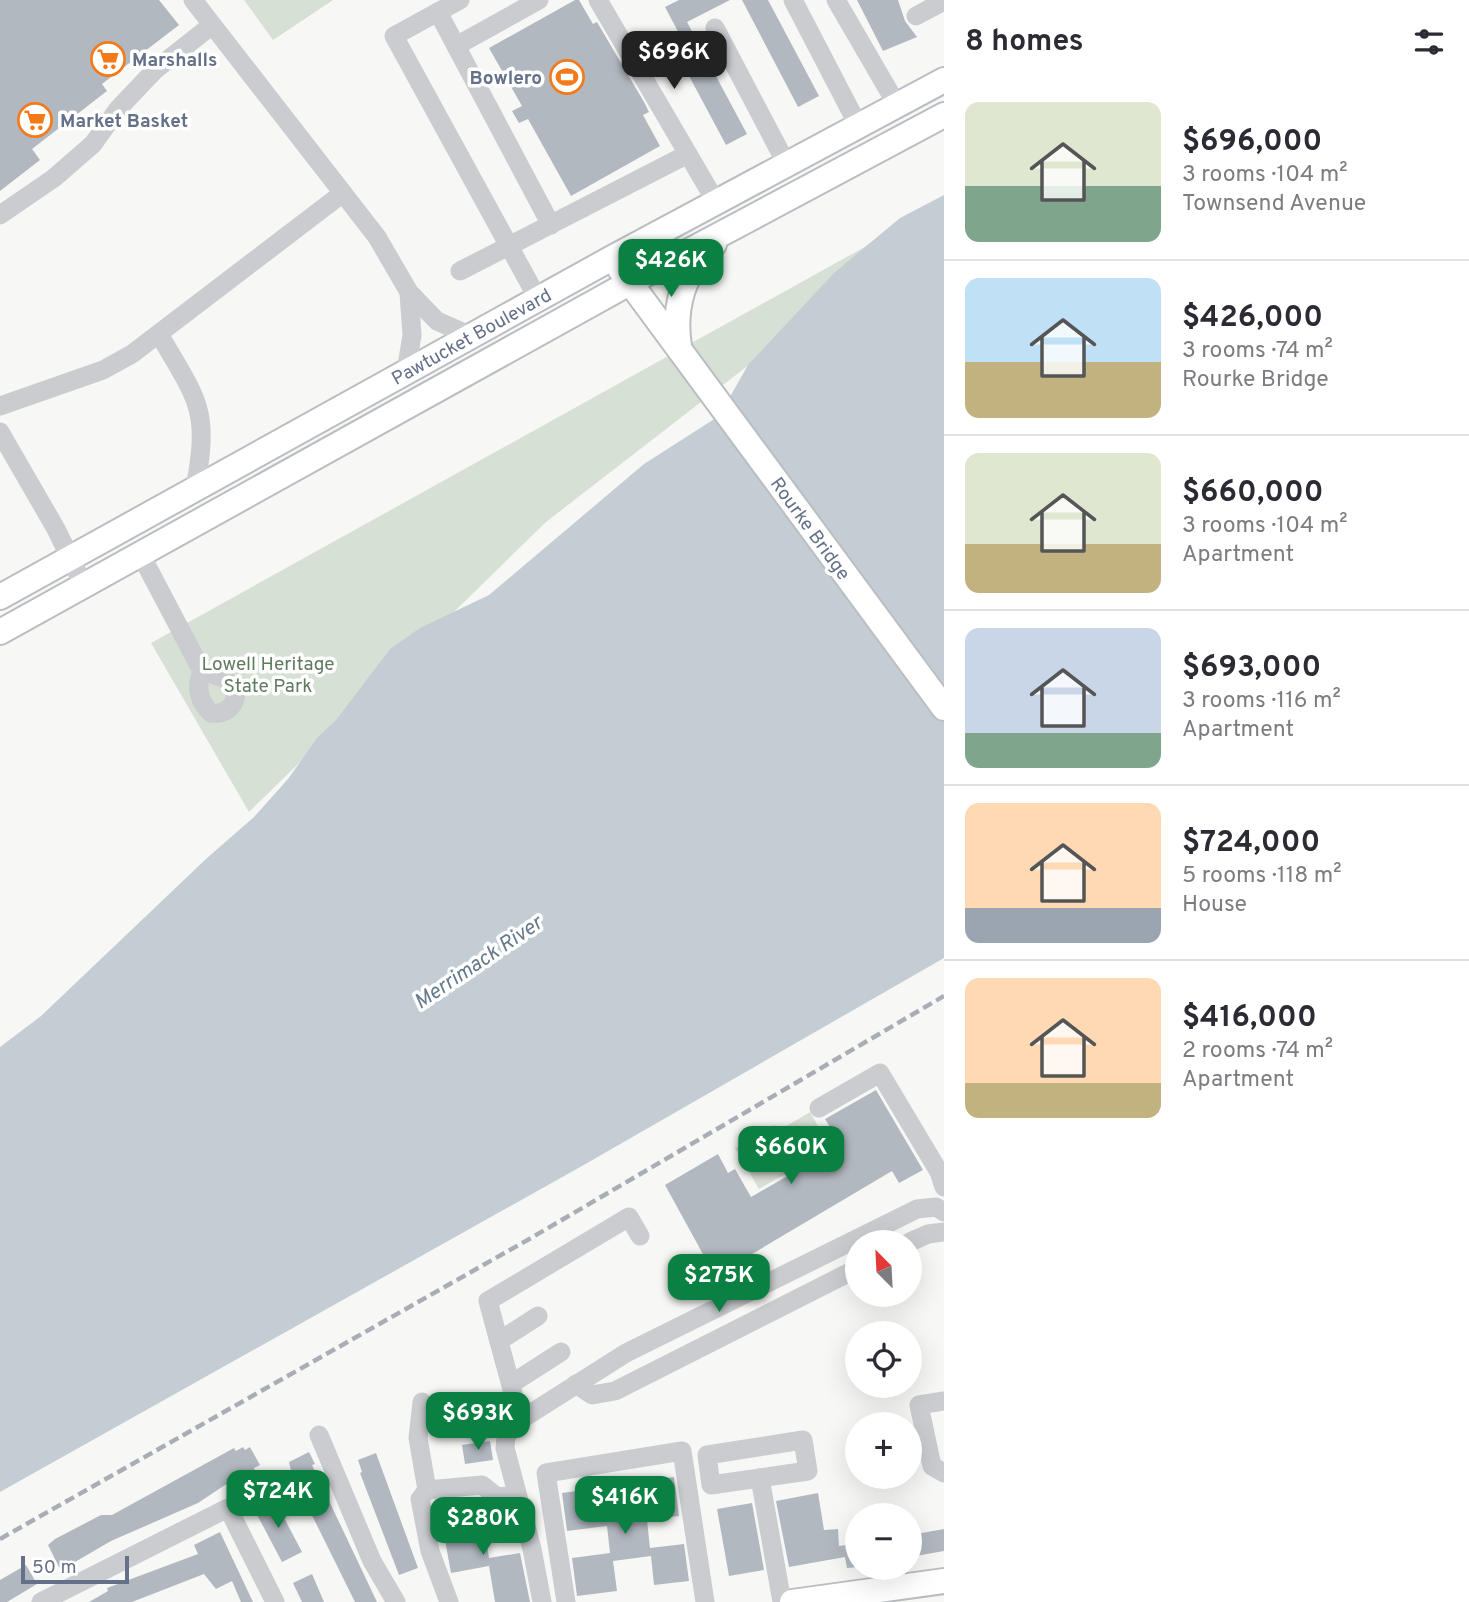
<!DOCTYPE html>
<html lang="en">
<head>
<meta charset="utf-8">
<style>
	:root { --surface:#fff; --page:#f2f2f3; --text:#2b2b33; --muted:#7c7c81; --line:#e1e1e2; --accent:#0b8043 }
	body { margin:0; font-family:Overpass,sans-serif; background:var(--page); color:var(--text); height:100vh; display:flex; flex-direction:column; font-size:26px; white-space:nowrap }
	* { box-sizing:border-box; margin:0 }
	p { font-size:23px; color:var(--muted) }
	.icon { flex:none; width:38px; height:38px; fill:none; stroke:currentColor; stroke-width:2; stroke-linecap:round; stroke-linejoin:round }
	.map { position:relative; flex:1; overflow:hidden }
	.sheet { display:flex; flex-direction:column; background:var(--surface); width:525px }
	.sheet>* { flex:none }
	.needle { width:46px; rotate:336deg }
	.buttons { position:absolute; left:845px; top:1230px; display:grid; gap:14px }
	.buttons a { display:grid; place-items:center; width:77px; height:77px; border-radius:50%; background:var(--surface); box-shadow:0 7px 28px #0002; font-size:35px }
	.scale { position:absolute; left:21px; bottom:18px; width:108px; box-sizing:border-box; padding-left:7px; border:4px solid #647189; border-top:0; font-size:19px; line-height:24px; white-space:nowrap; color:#647189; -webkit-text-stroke:5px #fff; paint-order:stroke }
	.price { position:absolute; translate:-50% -60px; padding:0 16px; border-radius:14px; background:var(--accent); color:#fff; font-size:23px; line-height:46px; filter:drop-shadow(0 2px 4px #0008) }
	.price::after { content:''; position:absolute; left:50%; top:42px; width:21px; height:16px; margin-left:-10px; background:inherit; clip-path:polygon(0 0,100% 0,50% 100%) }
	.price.on { background:#222; color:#fff }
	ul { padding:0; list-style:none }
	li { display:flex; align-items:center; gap:21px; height:175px; padding:0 21px }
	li+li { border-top:2px solid var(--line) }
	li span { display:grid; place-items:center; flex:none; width:196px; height:140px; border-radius:14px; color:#555 }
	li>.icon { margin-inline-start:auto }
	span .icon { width:84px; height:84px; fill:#fffc; stroke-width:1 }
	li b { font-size:30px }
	h2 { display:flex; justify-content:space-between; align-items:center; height:84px; padding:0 21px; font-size:30px }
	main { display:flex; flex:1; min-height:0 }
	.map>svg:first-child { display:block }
	.green { fill:#d7e0d5 }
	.water { fill:#c5cdd4 }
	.building { fill:#b2b8c0 }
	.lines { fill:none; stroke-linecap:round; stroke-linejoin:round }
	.major-casing { stroke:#babdc2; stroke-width:28 }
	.minor { stroke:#caccd0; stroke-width:19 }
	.major { stroke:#fff; stroke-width:24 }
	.rail { stroke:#a9adb5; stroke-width:4.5; stroke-dasharray:10 5; stroke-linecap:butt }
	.labels { text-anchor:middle; stroke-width:7; stroke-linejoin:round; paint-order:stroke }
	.poi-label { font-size:19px; font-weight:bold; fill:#647189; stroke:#fff; text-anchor:start }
	.street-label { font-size:19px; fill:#647189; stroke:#fff }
	.park-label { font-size:19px; fill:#607a60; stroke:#fff }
	.water-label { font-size:21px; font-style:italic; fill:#64798b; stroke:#fff }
</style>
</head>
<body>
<main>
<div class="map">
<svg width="944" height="1602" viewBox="0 0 944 1602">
	<rect width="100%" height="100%" fill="#f7f8f5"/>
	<g class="green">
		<polygon points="244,0 333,0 273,40"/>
		<polygon points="944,203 798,327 546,522 249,812 151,643"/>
		<polygon points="810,1112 827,1142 799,1157 783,1128"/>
		<polygon points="775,1125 799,1166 759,1189 735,1148"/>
	</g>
	<polygon class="water" points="944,195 944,958 582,1166 0,1492 0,1047 41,1016 207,858 254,817 288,779 317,738 336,720 390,649 420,628 489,595 644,464 719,416 748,365 834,273 900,218"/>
	<g class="building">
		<polygon points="0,0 159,0 179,25 102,84 107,91 32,149 40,160 0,191"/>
		<polygon points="575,0 579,0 593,24 597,22 644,102 649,112 643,115 660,146 571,196 528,119 519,123 512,111 522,106 489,48"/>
		<polygon points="679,0 730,0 687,22 747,134 726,145 673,46 683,41 665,7"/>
		<polygon points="742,0 768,0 819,96 798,107"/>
		<polygon points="857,0 898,0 905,21 917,37 883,51"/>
		<polygon points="876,1090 923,1170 899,1183 892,1171 715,1276 665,1185 718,1154 728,1173 735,1169 751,1197 841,1145 825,1119"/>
		<polygon points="490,1441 493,1460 465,1464 462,1445"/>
		<polygon points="243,1447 245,1450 250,1447 260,1465 254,1468 255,1471 245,1477 243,1473 198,1503 111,1541 63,1569 59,1567 48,1545 55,1539 101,1515 112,1515 234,1448 236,1451"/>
		<polygon points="309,1452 315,1464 312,1465 377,1602 355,1602 292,1475 289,1462"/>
		<polygon points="376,1453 418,1568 399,1575 360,1473 362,1472 358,1460"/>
		<polygon points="674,1477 679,1516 647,1520 650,1548 684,1544 689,1581 654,1585 651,1556 613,1561 617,1591 577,1596 572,1558 610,1553 607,1526 567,1531 562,1493 606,1487 610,1520 642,1516 638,1482"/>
		<polygon points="818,1493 824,1530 838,1529 839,1546 858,1544 858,1567 847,1568 845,1557 789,1567 776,1501"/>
		<polygon points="273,1497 302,1552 282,1562 253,1507"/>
		<polygon points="752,1503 764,1570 729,1576 717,1509"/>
		<polygon points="482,1511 489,1558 520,1553 530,1602 495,1602 489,1566 451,1573 441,1518"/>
		<polygon points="944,1529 944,1551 910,1557 910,1535"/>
		<polygon points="220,1532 253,1602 241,1602 232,1581 216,1589 204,1574 132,1602 89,1602 108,1591 107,1588 198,1554 194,1545"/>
		<polygon points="26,1565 37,1584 7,1602 0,1602 0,1580"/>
		<polygon points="312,1574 324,1602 302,1602 293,1583"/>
	</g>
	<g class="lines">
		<g class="major-casing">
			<g id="major">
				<polyline points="620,269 944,708"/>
				<path d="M679 346C673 309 683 269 714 244"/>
				<polyline points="0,597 612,258 944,80"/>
				<polyline points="0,632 631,282 944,115"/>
				<polyline points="792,1602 944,1581"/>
			</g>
		</g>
		<g class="minor">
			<polyline points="193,0 377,237 409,292 437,321 471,336"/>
			<polyline points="460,0 394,36 538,299"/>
			<polyline points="598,0 716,202"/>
			<polyline points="793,0 858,125"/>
			<polyline points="836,0 897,105"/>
			<polyline points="438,12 551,225"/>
			<polyline points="916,16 944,1"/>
			<polyline points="715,28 786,163"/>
			<polyline points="456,46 539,0"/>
			<polyline points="0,215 54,178 93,144 118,109 155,70 212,25"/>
			<polyline points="460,271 688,154"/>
			<path d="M159 334C198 401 210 409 195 488"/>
			<polyline points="406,372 412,335 409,293"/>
			<polyline points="0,406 103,370 132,354 343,193"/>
			<polyline points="0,432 56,529 84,586"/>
			<path d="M141 555 202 671 226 679 236 693C235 707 225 715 211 713 198 701 196 687 202 671"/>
			<polyline points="819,1108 880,1073 939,1172 944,1187"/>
			<polyline points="910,1242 928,1234 944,1232"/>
			<polyline points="499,1341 538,1316"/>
			<polyline points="511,1384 561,1352"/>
			<polyline points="576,1384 592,1395 615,1391 858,1268"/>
			<polyline points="944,1401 919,1405 932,1466 944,1473"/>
			<polyline points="422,1402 418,1438 427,1490"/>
			<polyline points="520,1419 488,1301 629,1217 640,1236"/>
			<polyline points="319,1435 372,1561 396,1602"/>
			<polygon points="803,1440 808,1471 711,1485 707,1455"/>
			<polyline points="760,1478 782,1602"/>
			<polyline points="41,1602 228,1508 275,1602"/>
			<polyline points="449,1602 430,1551 420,1499 427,1490 482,1485 497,1497 517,1495"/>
			<polyline points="542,1602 532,1549 505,1448 506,1437 514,1424 626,1353 917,1209 936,1207 944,1212"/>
			<polyline points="566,1602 546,1473 682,1451 705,1602"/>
		</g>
		<use href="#major" class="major"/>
		<polyline class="rail" points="0,1539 531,1238 944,996"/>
	</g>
	<defs>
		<g id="supermarket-ring" transform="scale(1.75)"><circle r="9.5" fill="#fff" stroke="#f47919" stroke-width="1.5"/><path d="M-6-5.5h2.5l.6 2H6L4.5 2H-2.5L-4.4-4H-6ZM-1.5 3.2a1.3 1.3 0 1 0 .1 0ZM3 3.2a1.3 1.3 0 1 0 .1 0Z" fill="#f47919"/></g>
		<g id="stadium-ring" transform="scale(1.75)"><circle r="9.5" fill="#fff" stroke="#f47919" stroke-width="1.5"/><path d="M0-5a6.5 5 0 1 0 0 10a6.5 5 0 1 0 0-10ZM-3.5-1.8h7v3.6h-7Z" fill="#f47919"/></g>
	</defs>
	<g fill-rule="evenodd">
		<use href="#supermarket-ring" x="108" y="59"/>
		<use href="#stadium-ring" x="567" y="77"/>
		<use href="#supermarket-ring" x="35" y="120"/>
	</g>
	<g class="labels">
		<g class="poi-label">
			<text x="132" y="66">Marshalls</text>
			<text x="542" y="84" text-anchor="end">Bowlero</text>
			<text x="60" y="127">Market Basket</text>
		</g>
		<g class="street-label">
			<text transform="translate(471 336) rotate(-29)" y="7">Pawtucket Boulevard</text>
			<text transform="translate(811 528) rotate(54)" y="7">Rourke Bridge</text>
		</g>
		<g class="park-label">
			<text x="268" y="670">Lowell Heritage<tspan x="268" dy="22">State Park</tspan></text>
		</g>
		<g class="water-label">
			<text transform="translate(478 962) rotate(-34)" y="7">Merrimack River</text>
		</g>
	</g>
</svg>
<div class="buttons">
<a><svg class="needle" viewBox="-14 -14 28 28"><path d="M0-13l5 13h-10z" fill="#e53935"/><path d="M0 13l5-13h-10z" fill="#7c7c81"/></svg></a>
<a><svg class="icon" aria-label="locate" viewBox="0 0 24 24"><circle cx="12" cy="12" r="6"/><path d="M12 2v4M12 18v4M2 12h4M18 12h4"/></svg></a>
<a>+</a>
<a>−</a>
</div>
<div class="scale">50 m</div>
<b class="price on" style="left:674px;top:91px">$696K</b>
<b class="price" style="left:671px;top:299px">$426K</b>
<b class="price" style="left:791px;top:1186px">$660K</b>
<b class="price" style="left:719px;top:1314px">$275K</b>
<b class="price" style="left:478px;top:1452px">$693K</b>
<b class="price" style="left:278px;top:1530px">$724K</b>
<b class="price" style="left:625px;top:1536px">$416K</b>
<b class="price" style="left:483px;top:1557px">$280K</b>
</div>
<section class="sheet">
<h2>8 homes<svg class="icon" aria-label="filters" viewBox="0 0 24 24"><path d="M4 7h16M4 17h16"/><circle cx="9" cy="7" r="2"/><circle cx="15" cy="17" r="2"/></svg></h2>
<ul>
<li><span style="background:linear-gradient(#dfe7d0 60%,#7fa58c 0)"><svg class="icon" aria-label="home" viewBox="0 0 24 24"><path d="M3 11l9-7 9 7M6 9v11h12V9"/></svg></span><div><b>$696,000</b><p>3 rooms · 104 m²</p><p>Townsend Avenue</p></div></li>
<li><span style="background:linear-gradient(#bfe0f5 60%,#c2b280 0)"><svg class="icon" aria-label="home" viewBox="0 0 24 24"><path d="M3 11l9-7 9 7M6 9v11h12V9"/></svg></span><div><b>$426,000</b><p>3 rooms · 74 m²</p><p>Rourke Bridge</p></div></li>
<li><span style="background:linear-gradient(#dfe7d0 65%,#c2b280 0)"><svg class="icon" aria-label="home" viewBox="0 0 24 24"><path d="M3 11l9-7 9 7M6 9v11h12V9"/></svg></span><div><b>$660,000</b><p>3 rooms · 104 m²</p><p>Apartment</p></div></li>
<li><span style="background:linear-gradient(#c9d6e8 75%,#7fa58c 0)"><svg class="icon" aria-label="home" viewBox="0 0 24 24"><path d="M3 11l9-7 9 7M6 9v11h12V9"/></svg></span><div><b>$693,000</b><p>3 rooms · 116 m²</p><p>Apartment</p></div></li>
<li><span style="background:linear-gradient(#ffd9b3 75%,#9aa5b1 0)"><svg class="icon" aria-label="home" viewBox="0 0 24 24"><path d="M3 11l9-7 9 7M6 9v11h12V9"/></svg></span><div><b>$724,000</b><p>5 rooms · 118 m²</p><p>House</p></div></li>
<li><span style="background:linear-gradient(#ffd9b3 75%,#c2b280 0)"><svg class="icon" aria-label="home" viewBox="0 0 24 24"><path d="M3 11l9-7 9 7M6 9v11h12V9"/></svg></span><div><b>$416,000</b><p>2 rooms · 74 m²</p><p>Apartment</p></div></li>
</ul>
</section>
</main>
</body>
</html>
